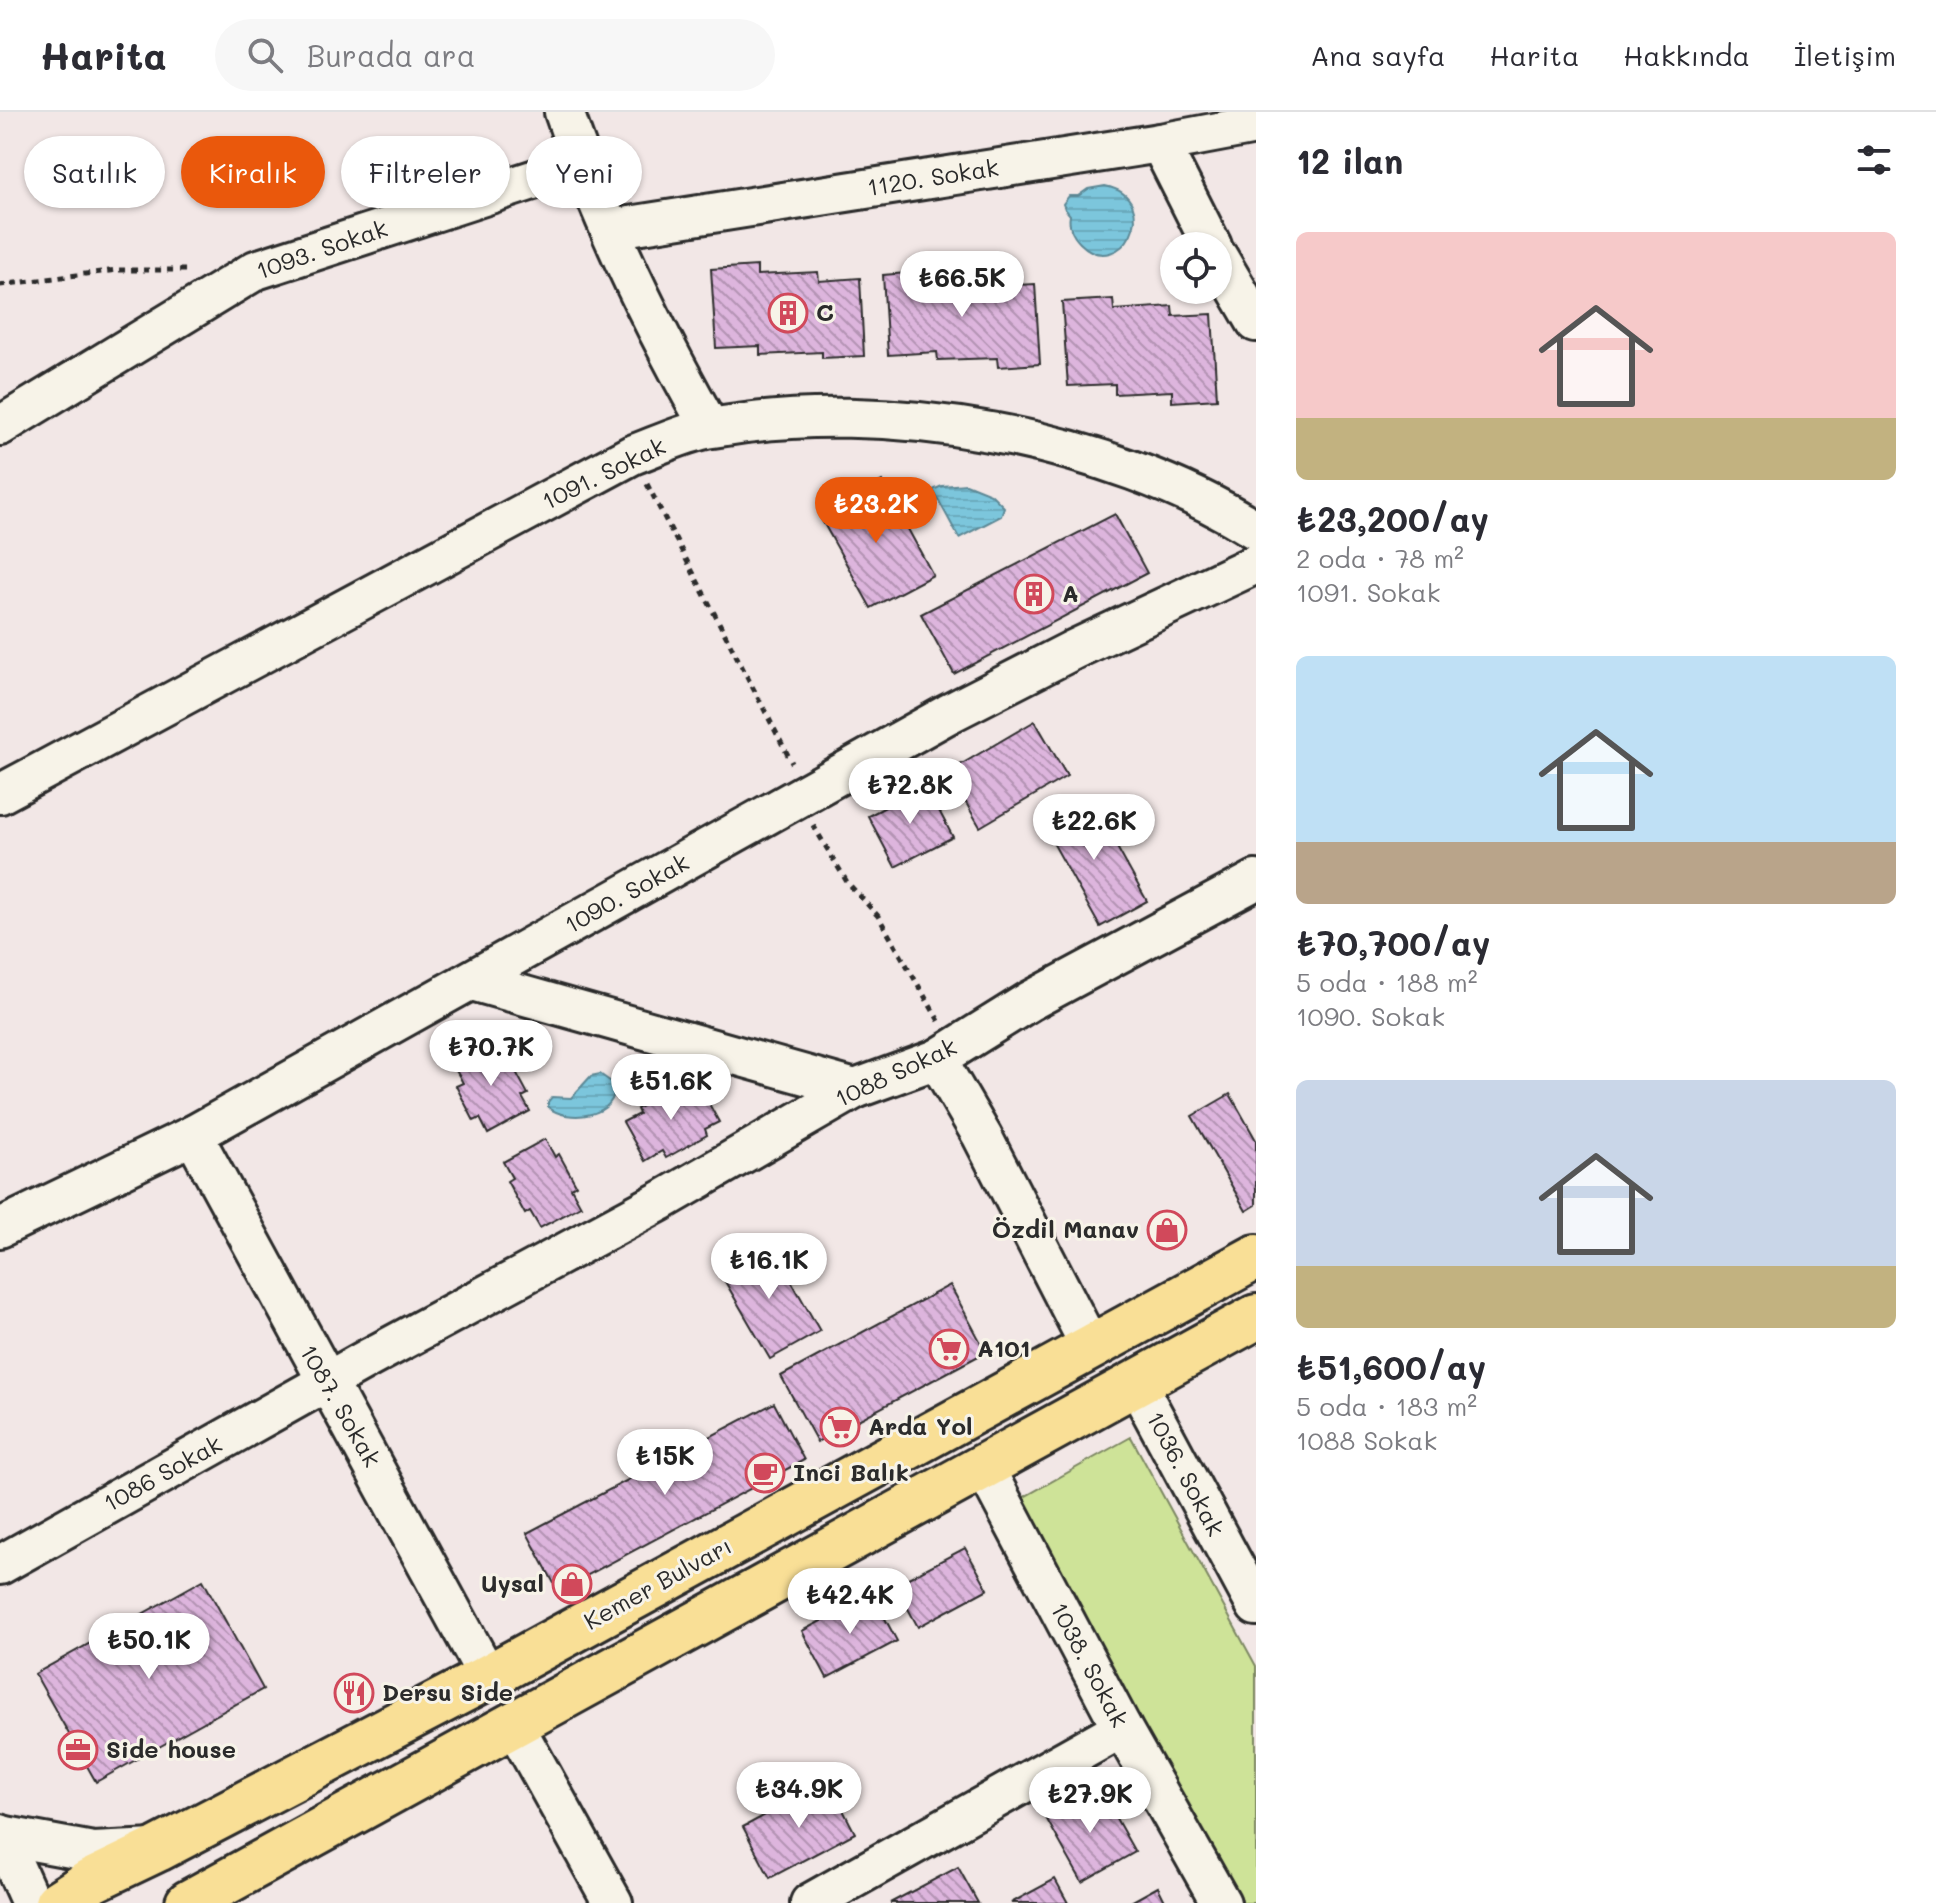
<!DOCTYPE html>
<html lang="tr">
<head>
<meta charset="utf-8">
<style>
	:root { --surface:#fff; --page:#f7f7f7; --text:#2b2b33; --muted:#7c7c81; --line:#e1e1e2; --accent:#ea580c }
	body { margin:0; font-family:Mali,sans-serif; background:var(--page); color:var(--text); height:100vh; display:flex; flex-direction:column; font-size:30px; white-space:nowrap }
	* { box-sizing:border-box; margin:0 }
	p { font-size:26px; color:var(--muted) }
	.icon { flex:none; width:44px; height:44px; fill:none; stroke:currentColor; stroke-width:2; stroke-linecap:round; stroke-linejoin:round }
	.map { position:relative; flex:1; overflow:hidden }
	.drawer { display:flex; flex-direction:column; background:var(--surface); width:680px }
	.drawer>* { flex:none }
	.guide { position:absolute; left:24px; top:24px; width:760px; height:72px; display:flex; gap:16px }
	.controls { position:absolute; left:1160px; top:120px; display:grid; gap:16px }
	.controls a { display:grid; place-items:center; width:72px; height:72px; border-radius:50%; background:var(--surface); box-shadow:0 2px 6px #0004; font-size:40px }
	.price { position:absolute; translate:-50% -68px; padding:0 18px; border-radius:28px; background:#fff; color:#222; font-size:26px; line-height:52px; filter:drop-shadow(0 2px 4px #0008) }
	.price::after { content:''; position:absolute; left:50%; top:48px; width:24px; height:18px; margin-left:-12px; background:inherit; clip-path:polygon(0 0,100% 0,50% 100%) }
	.price.on { background:var(--accent); color:#fff }
	ul { padding:0; list-style:none }
	li { display:grid; align-content:center; gap:16px; height:424px; padding:0 40px }
	li span { display:grid; place-items:center; height:248px; border-radius:12px; color:#555 }
	li>.icon { margin-inline-start:auto }
	span .icon { width:144px; height:144px; fill:#fffc; stroke-width:1 }
	li b { font-size:34px }
	h2 { display:flex; justify-content:space-between; align-items:center; height:96px; padding:0 40px; font-size:34px }
	.chip { padding:0 28px; border-radius:36px; background:var(--surface); box-shadow:0 2px 6px #0004; font-size:28px; line-height:72px }
	.chip.on { background:var(--accent); color:#fff }
	header { display:flex; align-items:center; gap:48px; box-sizing:border-box; height:112px; padding:0 40px; background:var(--surface); border-bottom:2px solid var(--line) }
	header strong { font-size:38px }
	nav { display:flex; gap:44px; margin-inline-start:auto; font-size:28px }
	.search { width:560px; height:72px; background:var(--page); display:flex; align-items:center; gap:20px; box-sizing:border-box; padding:0 28px; border-radius:44px; color:var(--muted); font-size:30px }
	main { display:flex; flex:1; min-height:0 }
	.map>svg:first-child { display:block }
	.grass { fill:#cee398; stroke:#7c8762; stroke-width:2 }
	.water { fill:url(#water-rules); stroke:#5c8895; stroke-width:2 }
	.building { fill:url(#building-back-hatch); stroke:#2b2b2b; stroke-width:2 }
	.lines { fill:none; stroke-linecap:round; stroke-linejoin:round }
	.minor-casing { stroke:#2b2b2b; stroke-width:44 }
	.major-casing { stroke:#2b2b2b; stroke-width:50 }
	.path { stroke:#2b2b2b; stroke-width:5; stroke-dasharray:6 6; stroke-linecap:butt }
	.minor { stroke:#f7f3e8; stroke-width:38 }
	.major { stroke:#f9df96; stroke-width:44 }
	.labels { text-anchor:middle; stroke-width:6; stroke-linejoin:round; paint-order:stroke }
	.street-label { font-size:24px; fill:#2b2b2b; stroke:#f7f3e8 }
	.poi-label { font-size:24px; font-weight:bold; fill:#2b2b2b; stroke:#f7f3e8; text-anchor:start }
</style>
</head>
<body>
<header>
<strong>Harita</strong>
<div class="search"><svg class="icon" aria-label="search" viewBox="0 0 24 24"><circle cx="10" cy="10" r="6"/><path d="M15 15l6 6"/></svg>Burada ara</div>
<nav><a>Ana sayfa</a><a>Harita</a><a>Hakkında</a><a>İletişim</a></nav>
</header>
<main>
<div class="map">
<svg width="1256" height="1791" viewBox="0 0 1256 1791">
	<defs>
		<pattern id="water-rules" width="6" height="5" patternUnits="userSpaceOnUse" patternTransform="scale(2)"><rect width="6" height="5" fill="#7cc6dc"/><path d="M0 2.5h6" fill="none" stroke="#6baabd"/></pattern>
		<pattern id="building-back-hatch" width="6" height="6" patternUnits="userSpaceOnUse" patternTransform="scale(2)"><rect width="6" height="6" fill="#ddb5dd"/><path d="M-1 5l2 2M0 0l6 6M5-1l2 2" fill="none" stroke="#b393b3"/></pattern>
	</defs>
	<rect width="100%" height="100%" fill="#f2e7e6"/>
	<filter id="ink" filterUnits="userSpaceOnUse"><feTurbulence type="fractalNoise" baseFrequency=".0125" numOctaves="2"/><feDisplacementMap in="SourceGraphic" scale="16" xChannelSelector="R" yChannelSelector="G"/><feConvolveMatrix kernelMatrix="1 2 1 2 8 2 1 2 1" color-interpolation-filters="sRGB"/></filter>
	<g filter="url(#ink)">
		<polygon class="grass" points="1131,1325 1256,1554 1256,1791 1240,1791 1019,1388"/>
		<g class="water">
			<path d="M1105 74C1166 86 1121 172 1080 131 1072 123 1068 114 1070 103L1065 97 1063 92 1069 84H1078L1088 77Z"/>
			<polygon points="966,372 991,382 1004,395 1001,404 959,426 933,378 942,374"/>
			<path d="M600 962 614 972C620 1005 567 1012 548 995V990L552 985 571 986 591 964Z"/>
		</g>
		<g class="building">
			<polygon points="757,154 757,163 818,160 819,169 860,166 864,244 822,246 822,240 760,243 760,234 716,236 711,157"/>
			<polygon points="932,159 933,169 994,165 995,174 1035,172 1040,252 998,255 997,246 938,248 937,240 888,243 883,163"/>
			<polygon points="1113,187 1114,198 1172,194 1173,204 1212,202 1217,287 1172,290 1172,279 1115,282 1115,272 1068,274 1062,190"/>
			<polygon points="882,369 933,463 871,496 819,403"/>
			<polygon points="1115,402 1147,461 954,562 921,502"/>
			<polygon points="1035,609 1067,664 980,715 948,660"/>
			<polygon points="926,674 953,725 895,755 868,704"/>
			<polygon points="1089,685 1147,789 1100,815 1042,711"/>
			<polygon points="495,930 504,947 508,945 528,982 522,985 530,999 488,1022 480,1006 474,1009 456,974 463,971 453,953"/>
			<polygon points="697,970 719,1010 705,1017 707,1023 666,1046 662,1039 645,1049 623,1010 639,1002 637,997 680,973 682,978"/>
			<polygon points="1230,982 1256,1028 1256,1093 1246,1099 1192,1004"/>
			<polygon points="545,1027 555,1045 559,1042 576,1073 571,1076 581,1094 540,1116 530,1099 525,1102 507,1069 512,1066 503,1050"/>
			<polygon points="769,1130 820,1219 770,1247 719,1159"/>
			<polygon points="950,1173 986,1240 817,1330 781,1264"/>
			<polygon points="774,1291 804,1348 558,1479 527,1421"/>
			<polygon points="965,1436 988,1477 918,1515 895,1473"/>
			<polygon points="203,1468 263,1577 96,1670 35,1562"/>
			<polygon points="872,1482 897,1529 827,1566 802,1519"/>
			<polygon points="828,1669 855,1721 770,1766 743,1715"/>
			<polygon points="1099,1676 1135,1740 1082,1770 1046,1706"/>
			<polygon points="958,1755 978,1791 890,1791"/>
			<polygon points="1055,1767 1068,1791 1011,1791"/>
			<polygon points="1158,1775 1166,1791 1129,1791"/>
		</g>
		<g class="lines">
			<g class="minor-casing">
				<g id="minor">
					<path d="M564 0C601 110 653 215 710 316"/>
					<polyline points="1160,31 1212,134"/>
					<polyline points="610,117 1160,31 1256,13"/>
					<polyline points="1218,145 1256,210"/>
					<polyline points="0,314 256,158 582,52"/>
					<path d="M0 682 632 343C657 334 685 320 712 316 884 285 1108 325 1256 418"/>
					<polyline points="472,869 855,977"/>
					<polyline points="937,947 982,1024 1091,1236"/>
					<polyline points="193,1023 488,1565"/>
					<polyline points="0,1116 193,1023 948,602 1073,538 1256,452"/>
					<polyline points="1136,1271 1256,1494"/>
					<polyline points="984,1355 1122,1616 1221,1791"/>
					<polyline points="0,1453 369,1246 661,1089 855,977 937,947 1030,889 1256,768"/>
					<polyline points="513,1611 613,1791"/>
					<polyline points="0,1722 31,1791"/>
					<polyline points="0,1723 93,1740 155,1737"/>
					<polyline points="810,1791 1122,1616"/>
				</g>
			</g>
			<g class="major-casing">
				<g id="major">
					<polyline points="57,1791 91,1769 158,1737 488,1565 1256,1145"/>
					<polyline points="188,1791 1256,1205"/>
				</g>
			</g>
			<g class="path">
				<polyline points="0,173 117,158 190,158"/>
				<polyline points="647,372 792,651"/>
				<polyline points="813,713 847,770 878,804 939,909"/>
			</g>
			<use href="#minor" class="minor"/>
			<use href="#major" class="major"/>
		</g>
	</g>
	<defs>
		<g id="building-ring" transform="scale(2)"><circle r="9.5" fill="#f7f3e8" stroke="#d1495b" stroke-width="1.5"/><path d="M-4-6H4V6H1V3H-1V6H-4ZM-2.5-4.3h1.7v1.8h-1.7ZM.8-4.3h1.7v1.8H.8ZM-2.5-1h1.7V.8h-1.7ZM.8-1h1.7V.8H.8Z" fill="#d1495b"/></g>
		<g id="shop-ring" transform="scale(2)"><circle r="9.5" fill="#f7f3e8" stroke="#d1495b" stroke-width="1.5"/><path d="M-5-2.5h2.3a2.7 3.5 0 0 1 5.4 0H5L5.5 6h-11ZM-1.5-2.5h3a1.5 2.3 0 0 0-3 0Z" fill="#d1495b"/></g>
		<g id="supermarket-ring" transform="scale(2)"><circle r="9.5" fill="#f7f3e8" stroke="#d1495b" stroke-width="1.5"/><path d="M-6-5.5h2.5l.6 2H6L4.5 2H-2.5L-4.4-4H-6ZM-1.5 3.2a1.3 1.3 0 1 0 .1 0ZM3 3.2a1.3 1.3 0 1 0 .1 0Z" fill="#d1495b"/></g>
		<g id="cafe-ring" transform="scale(2)"><circle r="9.5" fill="#f7f3e8" stroke="#d1495b" stroke-width="1.5"/><path d="M-5.5-4.5H6V0H3Q3 3.5 0 3.5H-2.5Q-5.5 3.5-5.5 0ZM3-3.2v2h1.7v-2ZM-6 4.5H4V6H-6Z" fill="#d1495b"/></g>
		<g id="restaurant-ring" transform="scale(2)"><circle r="9.5" fill="#f7f3e8" stroke="#d1495b" stroke-width="1.5"/><path d="M-5-6h1v4h1v-4h1v4h1v-4h1v5L-1.5 .5V6h-2V.5L-5-1ZM5-6V6H3V1.5H1.5Q1.5-4 5-6Z" fill="#d1495b"/></g>
		<g id="office-ring" transform="scale(2)"><circle r="9.5" fill="#f7f3e8" stroke="#d1495b" stroke-width="1.5"/><path d="M-6-3h4V-5.5h4V-3h4V5H-6ZM-1-4.5V-3h2v-1.5ZM-6 0V1H6V0Z" fill="#d1495b"/></g>
	</defs>
	<g fill-rule="evenodd">
		<use href="#building-ring" x="788" y="201"/>
		<use href="#building-ring" x="1034" y="482"/>
		<use href="#shop-ring" x="1167" y="1118"/>
		<use href="#supermarket-ring" x="949" y="1237"/>
		<use href="#supermarket-ring" x="840" y="1315"/>
		<use href="#cafe-ring" x="765" y="1361"/>
		<use href="#shop-ring" x="572" y="1472"/>
		<use href="#restaurant-ring" x="354" y="1581"/>
		<use href="#office-ring" x="78" y="1638"/>
	</g>
	<g class="labels">
		<g class="street-label">
			<text transform="translate(933 66) rotate(-9)" y="8">1120. Sokak</text>
			<text transform="translate(322 138) rotate(-19)" y="8">1093. Sokak</text>
			<text transform="translate(604 362) rotate(-26)" y="8">1091. Sokak</text>
			<text transform="translate(627 782) rotate(-29)" y="8">1090. Sokak</text>
			<text transform="translate(896 961) rotate(-25)" y="8">1088 Sokak</text>
			<text transform="translate(340 1294) rotate(60)" y="8">1087. Sokak</text>
			<text transform="translate(163 1362) rotate(-29)" y="8">1086 Sokak</text>
			<text transform="translate(1185 1362) rotate(62)" y="8">1036. Sokak</text>
			<text transform="translate(658 1472) rotate(-29)" y="8">Kemer Bulvarı</text>
			<text transform="translate(1089 1553) rotate(62)" y="8">1038. Sokak</text>
		</g>
		<g class="poi-label">
			<text x="816" y="209">C</text>
			<text x="1062" y="490">A</text>
			<text x="1139" y="1126" text-anchor="end">Özdil Manav</text>
			<text x="977" y="1245">A101</text>
			<text x="868" y="1323">Arda Yol</text>
			<text x="793" y="1369">Inci Balık</text>
			<text x="544" y="1480" text-anchor="end">Uysal</text>
			<text x="382" y="1589">Dersu Side</text>
			<text x="106" y="1646">Side house</text>
		</g>
	</g>
</svg>
<div class="controls">
<a><svg class="icon" aria-label="locate" viewBox="0 0 24 24"><circle cx="12" cy="12" r="6"/><path d="M12 2v4M12 18v4M2 12h4M18 12h4"/></svg></a>
</div>
<b class="price" style="left:962px;top:207px">₺66.5K</b>
<b class="price on" style="left:876px;top:433px">₺23.2K</b>
<b class="price" style="left:910px;top:714px">₺72.8K</b>
<b class="price" style="left:1094px;top:750px">₺22.6K</b>
<b class="price" style="left:491px;top:976px">₺70.7K</b>
<b class="price" style="left:671px;top:1010px">₺51.6K</b>
<b class="price" style="left:769px;top:1189px">₺16.1K</b>
<b class="price" style="left:665px;top:1385px">₺15K</b>
<b class="price" style="left:850px;top:1524px">₺42.4K</b>
<b class="price" style="left:149px;top:1569px">₺50.1K</b>
<b class="price" style="left:799px;top:1718px">₺34.9K</b>
<b class="price" style="left:1090px;top:1723px">₺27.9K</b>
<div class="guide">
<a class="chip">Satılık</a>
<a class="chip on">Kiralık</a>
<a class="chip">Filtreler</a>
<a class="chip">Yeni</a>
</div>
</div>
<section class="drawer">
<h2>12 ilan<svg class="icon" aria-label="filters" viewBox="0 0 24 24"><path d="M4 7h16M4 17h16"/><circle cx="9" cy="7" r="2"/><circle cx="15" cy="17" r="2"/></svg></h2>
<ul>
<li><span style="background:linear-gradient(#f6c9c9 75%,#c2b280 0)"><svg class="icon" aria-label="home" viewBox="0 0 24 24"><path d="M3 11l9-7 9 7M6 9v11h12V9"/></svg></span><div><b>₺23,200/ay</b><p>2 oda · 78 m²</p><p>1091. Sokak</p></div></li>
<li><span style="background:linear-gradient(#bfe0f5 75%,#b9a48a 0)"><svg class="icon" aria-label="home" viewBox="0 0 24 24"><path d="M3 11l9-7 9 7M6 9v11h12V9"/></svg></span><div><b>₺70,700/ay</b><p>5 oda · 188 m²</p><p>1090. Sokak</p></div></li>
<li><span style="background:linear-gradient(#c9d6e8 75%,#c2b280 0)"><svg class="icon" aria-label="home" viewBox="0 0 24 24"><path d="M3 11l9-7 9 7M6 9v11h12V9"/></svg></span><div><b>₺51,600/ay</b><p>5 oda · 183 m²</p><p>1088 Sokak</p></div></li>
</ul>
</section>
</main>
</body>
</html>
